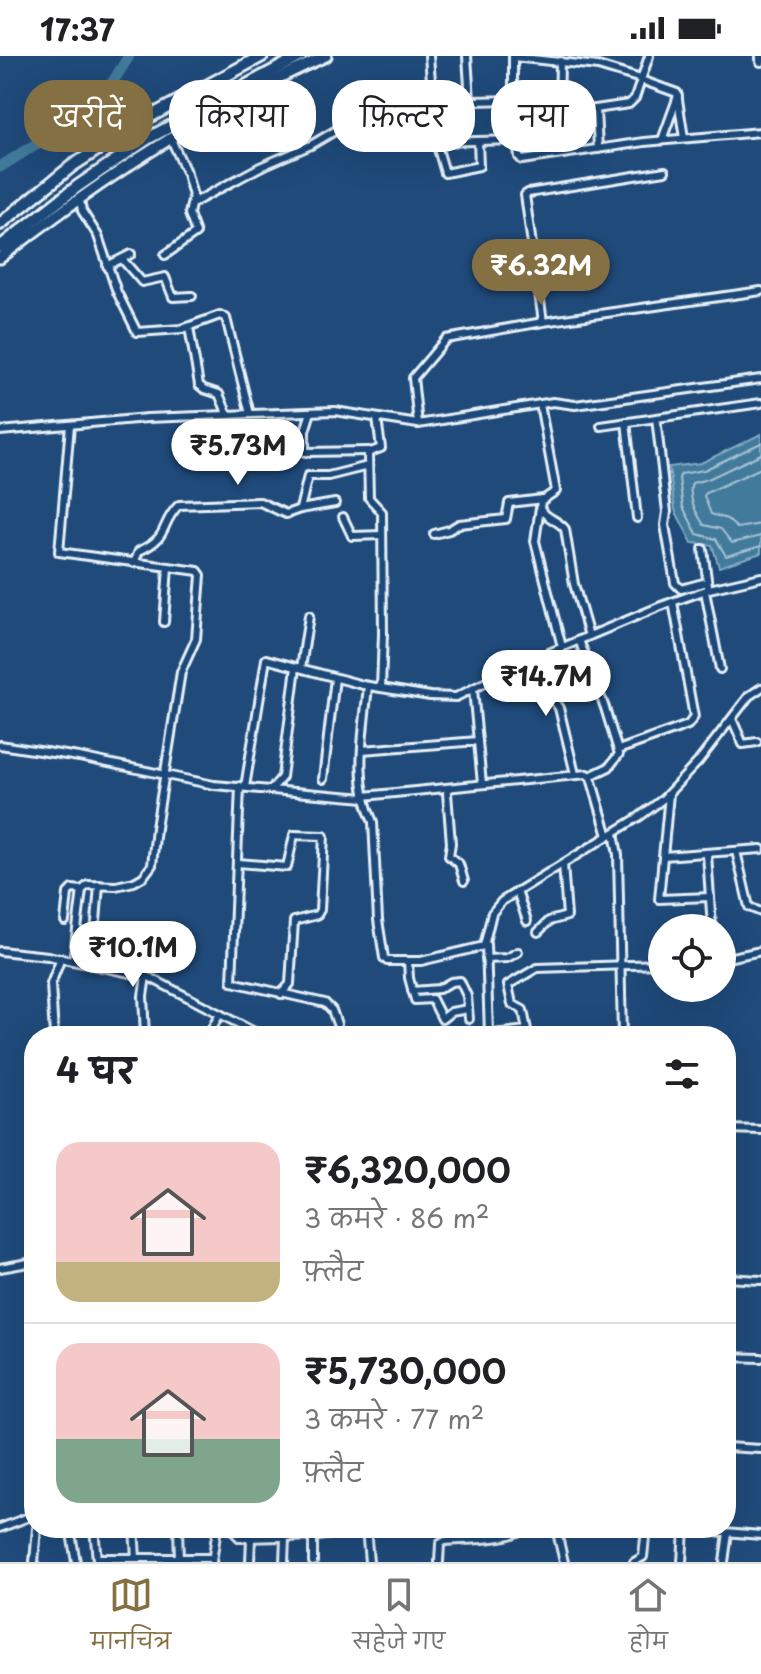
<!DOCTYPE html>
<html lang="hi">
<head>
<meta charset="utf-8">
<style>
	:root { --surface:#fff; --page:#f6f6f6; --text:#202124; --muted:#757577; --line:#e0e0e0; --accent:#847042 }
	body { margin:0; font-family:"Playpen Sans","Playpen Sans Deva",sans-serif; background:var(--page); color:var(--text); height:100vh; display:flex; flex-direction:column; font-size:30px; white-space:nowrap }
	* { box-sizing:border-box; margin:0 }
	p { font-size:26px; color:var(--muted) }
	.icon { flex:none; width:44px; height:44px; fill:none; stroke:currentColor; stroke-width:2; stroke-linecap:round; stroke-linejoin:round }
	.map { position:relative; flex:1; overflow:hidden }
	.details { position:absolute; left:24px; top:970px; width:712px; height:512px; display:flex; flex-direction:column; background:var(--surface); border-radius:32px; box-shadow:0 8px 32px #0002 }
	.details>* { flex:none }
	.banner { position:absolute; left:24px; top:24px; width:714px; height:72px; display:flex; gap:16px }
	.buttons { position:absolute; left:648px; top:858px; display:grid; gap:16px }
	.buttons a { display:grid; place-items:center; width:88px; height:88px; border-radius:50%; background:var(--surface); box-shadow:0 8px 32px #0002; font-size:40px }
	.price { position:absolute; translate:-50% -68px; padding:0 18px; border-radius:28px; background:#fff; color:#222; font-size:26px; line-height:52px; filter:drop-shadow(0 2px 4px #0008) }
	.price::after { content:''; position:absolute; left:50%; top:48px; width:24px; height:18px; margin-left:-12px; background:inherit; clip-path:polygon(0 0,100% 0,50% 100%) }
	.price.active { background:var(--accent); color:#fff }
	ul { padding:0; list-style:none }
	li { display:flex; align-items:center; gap:24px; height:200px; padding:0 32px }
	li+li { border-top:2px solid var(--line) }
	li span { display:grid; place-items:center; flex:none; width:224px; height:160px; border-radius:24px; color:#555 }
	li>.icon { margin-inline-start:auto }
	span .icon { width:96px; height:96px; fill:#fffc; stroke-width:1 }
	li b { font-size:34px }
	h2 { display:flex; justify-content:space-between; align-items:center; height:96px; padding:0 32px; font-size:34px }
	.chip { padding:0 28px; border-radius:32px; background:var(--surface); box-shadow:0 8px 32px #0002; font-size:28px; line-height:72px }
	.chip.active { background:var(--accent); color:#fff }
	.status { display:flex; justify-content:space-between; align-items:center; height:56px; padding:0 40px; background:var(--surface); direction:ltr }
	.status svg { height:22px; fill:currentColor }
	.menu { display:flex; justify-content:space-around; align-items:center; height:112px; border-top:2px solid var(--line); background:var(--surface); font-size:22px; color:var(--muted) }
	.menu a { display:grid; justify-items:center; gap:4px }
	.menu .active { color:var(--accent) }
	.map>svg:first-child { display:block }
	.water { fill:#427a9c; stroke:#84aac1; stroke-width:2 }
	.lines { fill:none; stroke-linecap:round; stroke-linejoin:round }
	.shore { stroke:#a6c1d3; stroke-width:2 }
	.river { stroke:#427a9c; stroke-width:11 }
	.minor-casing { stroke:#e8f1f8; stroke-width:12 }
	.tertiary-casing { stroke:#e8f1f8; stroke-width:14 }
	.secondary-casing { stroke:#e8f1f8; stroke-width:15 }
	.trunk-casing { stroke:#e8f1f8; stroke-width:16 }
	.minor { stroke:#1f4a7a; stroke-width:6 }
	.tertiary { stroke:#1f4a7a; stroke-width:8 }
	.secondary { stroke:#1f4a7a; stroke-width:9 }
	.trunk { stroke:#1f4a7a; stroke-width:10 }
</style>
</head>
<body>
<div class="status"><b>17:37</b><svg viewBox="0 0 49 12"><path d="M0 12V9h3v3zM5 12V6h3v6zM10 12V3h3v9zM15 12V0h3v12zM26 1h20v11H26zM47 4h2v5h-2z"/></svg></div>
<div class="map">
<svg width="761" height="1506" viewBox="0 0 761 1506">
	<rect width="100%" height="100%" fill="#1f4a7a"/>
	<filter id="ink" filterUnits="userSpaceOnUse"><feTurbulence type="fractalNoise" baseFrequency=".0125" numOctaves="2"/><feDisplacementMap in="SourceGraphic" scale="16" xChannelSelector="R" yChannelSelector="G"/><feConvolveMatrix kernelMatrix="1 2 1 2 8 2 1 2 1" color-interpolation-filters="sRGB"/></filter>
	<g filter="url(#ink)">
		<polygon class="water" points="761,378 761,497 719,511 712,489 692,487 675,454 669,411 701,407"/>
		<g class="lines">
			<g class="shore">
				<polyline points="761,387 704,414 681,418 679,422 683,451 697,478 716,483 726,500 761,490"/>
				<path d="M761 398 708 423 692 427C687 441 696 457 704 469L721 473 732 487 761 480"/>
				<polyline points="761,412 706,437 704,440 711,458 727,463 737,472 761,468"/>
			</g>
			<polyline class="river" points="0,111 99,48 129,0"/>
			<g class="minor-casing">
				<g id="minor">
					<polyline points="429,0 436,86 445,117 479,110 478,85"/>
					<polyline points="467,0 470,45"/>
					<polyline points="513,0 513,44 519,101 522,104 644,86 761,76"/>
					<polyline points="513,1 598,10 641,23"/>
					<polyline points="641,24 677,37 684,82"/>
					<polyline points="432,46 513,44"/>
					<polyline points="596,53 598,93"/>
					<polyline points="559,58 560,5"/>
					<polyline points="515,65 629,48 635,42 649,0"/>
					<polyline points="662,84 678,40"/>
					<polyline points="436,86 517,84"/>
					<polyline points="80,144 82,155 98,180 117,236 137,276 182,273 220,259 226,262 250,358"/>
					<polyline points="193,147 260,111 311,89 372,53 432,47"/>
					<polyline points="165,199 196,177 189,158 193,140 187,118 170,81"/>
					<polyline points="122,203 142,226 165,221 173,241 192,240"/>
					<polyline points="107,210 131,198"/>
					<polyline points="543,266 525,139 528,137 665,115"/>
					<polyline points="189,271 199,329 204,333 219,338 228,359"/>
					<polyline points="540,348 556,435 541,445 535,485 562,591"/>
					<polyline points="311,356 305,375 305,396 369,395"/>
					<polyline points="377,362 381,392 368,397 369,442 382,456 383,578 381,632"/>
					<polyline points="656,362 667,456 665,469 675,527 681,533 707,526"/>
					<polyline points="626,366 637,462"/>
					<polyline points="418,368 413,322 446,283 543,266 761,235"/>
					<polyline points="70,369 59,496 198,515 201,519 196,583 181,616 156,772 152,809 143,821 134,826 116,830 88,829 82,834 73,905"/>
					<polyline points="601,370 761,347"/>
					<polyline points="0,375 147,362 335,355 418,368 553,346 575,349 761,323"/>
					<path d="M540 452C546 463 557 463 565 473L574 528 589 580"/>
					<polyline points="300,453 335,447"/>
					<polyline points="343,461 352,480 382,479"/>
					<polyline points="434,478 449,474 459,468 506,463 509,447 543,443"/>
					<polyline points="703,493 708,530"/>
					<path d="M134 507 139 495C171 481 159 468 179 449L260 446 286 458 300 453 308 420H328L368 410"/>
					<polyline points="705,535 720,613"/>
					<polyline points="164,566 168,511"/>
					<polyline points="579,584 605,652 619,698 609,711 590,720"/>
					<polyline points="535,602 545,632 559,652 575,718"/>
					<polyline points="301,612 309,560"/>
					<path d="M368 630C364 674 353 725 373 766L378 864 384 902 387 905H421L484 890 492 857 502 845 639 761 663 743 698 706 749 640 761 632"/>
					<polyline points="473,633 482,728"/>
					<polyline points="732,663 743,688 757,686"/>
					<polyline points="0,689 79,701 214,729 365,742"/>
					<polyline points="362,694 478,685"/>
					<polyline points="618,694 688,669 694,661 673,546"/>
					<polyline points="323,723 335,622"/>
					<polyline points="240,730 232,926 325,947 332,954 337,968"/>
					<polyline points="245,731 266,603 363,629 430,640 456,641 520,609 661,550 709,533 761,521"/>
					<polyline points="449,732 447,737 451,787 449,800 459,808 464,825"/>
					<polyline points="271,734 282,721 296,611"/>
					<polyline points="669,738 659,843 710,841"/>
					<polyline points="364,740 587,718 591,722 608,780"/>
					<polyline points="614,777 618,799 622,980"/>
					<polyline points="736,795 749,851 761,856"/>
					<polyline points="707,798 712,872"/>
					<polyline points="663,800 761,793"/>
					<polyline points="238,807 287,811 294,779 324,780 320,854 317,859 294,865 290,928 281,938"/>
					<polyline points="517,835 527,865"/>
					<polyline points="65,865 68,837 72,833 82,834"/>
					<polyline points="538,876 549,865 567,860 563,808"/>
					<polyline points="76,882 92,882 95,878 99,829"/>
					<polyline points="486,888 489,978"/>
					<polyline points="0,895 48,900 149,921 262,980"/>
					<polyline points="486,903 507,902 518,896"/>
					<polyline points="722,903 761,895"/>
					<polyline points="408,905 409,922 415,944 432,943 442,963 451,956 468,953"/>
					<polyline points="412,935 439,933 451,926 460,925 467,940 469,963"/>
					<polyline points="54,980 51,928 61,902"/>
					<polyline points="145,980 143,940 146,920"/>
					<polyline points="159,980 208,979 220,958"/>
					<polyline points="475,980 527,974 523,954 512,948 508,929 537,912 662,908"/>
					<polyline points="726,1073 761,1074"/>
					<polyline points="0,1212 34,1206"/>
					<polyline points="726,1222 761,1224"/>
					<polyline points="726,1301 761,1302"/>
					<polyline points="726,1391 761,1393"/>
					<polyline points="0,1472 34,1459"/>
					<polyline points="70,1472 76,1506"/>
					<polyline points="94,1472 97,1504"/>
					<polyline points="134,1472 136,1502"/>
					<polyline points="178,1472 179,1504"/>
					<polyline points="223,1472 231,1473 240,1482 246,1482 318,1480 366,1473"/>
					<polyline points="366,1472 369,1506"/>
					<polyline points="556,1472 564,1506"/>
					<polyline points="676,1472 761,1479"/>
					<polyline points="313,1481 313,1506"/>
					<polyline points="97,1502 212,1502"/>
					<polyline points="34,1506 37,1472"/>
					<polyline points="212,1506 217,1472"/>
					<polyline points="250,1506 251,1482"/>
					<polyline points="284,1506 285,1482"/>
					<path d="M439 1506 440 1488 445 1485C469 1483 506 1485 526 1472"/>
					<polyline points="634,1506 643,1501 646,1472"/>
					<polyline points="682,1506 684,1473"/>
					<polyline points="724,1506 728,1477"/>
				</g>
			</g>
			<g class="tertiary-casing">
				<polyline id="tertiary" points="761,0 761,5"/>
			</g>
			<g class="secondary-casing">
				<path id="secondary" d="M0 202C101 123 208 52 326 0"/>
			</g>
			<g class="trunk-casing">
				<g id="trunk">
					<polyline points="0,168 72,110 140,66 262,0"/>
					<polyline points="0,191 78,130 147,83 301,0"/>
				</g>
			</g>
			<use href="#minor" class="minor"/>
			<use href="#tertiary" class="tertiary"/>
			<use href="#secondary" class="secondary"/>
			<use href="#trunk" class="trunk"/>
		</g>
	</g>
</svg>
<div class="buttons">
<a><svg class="icon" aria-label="locate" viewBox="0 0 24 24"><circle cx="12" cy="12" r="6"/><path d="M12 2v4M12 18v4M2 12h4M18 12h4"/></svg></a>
</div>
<b class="price active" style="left:541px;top:251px">₹6.32M</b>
<b class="price" style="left:238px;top:431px">₹5.73M</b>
<b class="price" style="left:546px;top:662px">₹14.7M</b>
<b class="price" style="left:133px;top:933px">₹10.1M</b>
<div class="banner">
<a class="chip active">खरीदें</a>
<a class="chip">किराया</a>
<a class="chip">फ़िल्टर</a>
<a class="chip">नया</a>
</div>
<section class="details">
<h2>4 घर<svg class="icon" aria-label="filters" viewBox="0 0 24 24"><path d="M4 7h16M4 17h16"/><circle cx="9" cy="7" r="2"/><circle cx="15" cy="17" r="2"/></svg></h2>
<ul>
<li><span style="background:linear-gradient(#f6c9c9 75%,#c2b280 0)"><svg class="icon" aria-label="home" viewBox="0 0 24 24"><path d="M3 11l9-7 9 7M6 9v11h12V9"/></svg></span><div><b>₹6,320,000</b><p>3 कमरे · 86 m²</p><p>फ़्लैट</p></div></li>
<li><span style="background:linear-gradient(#f6c9c9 60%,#7fa58c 0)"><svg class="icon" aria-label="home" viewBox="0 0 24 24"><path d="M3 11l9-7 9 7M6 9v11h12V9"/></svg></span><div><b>₹5,730,000</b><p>3 कमरे · 77 m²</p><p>फ़्लैट</p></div></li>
</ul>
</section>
</div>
<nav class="menu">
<a class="active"><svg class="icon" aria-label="map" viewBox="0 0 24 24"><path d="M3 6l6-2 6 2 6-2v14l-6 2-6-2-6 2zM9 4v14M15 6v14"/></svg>मानचित्र</a>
<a><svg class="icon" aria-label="saved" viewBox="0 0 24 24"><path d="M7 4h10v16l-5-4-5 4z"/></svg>सहेजे गए</a>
<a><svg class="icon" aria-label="home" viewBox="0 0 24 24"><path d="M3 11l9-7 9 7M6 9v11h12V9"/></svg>होम</a>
</nav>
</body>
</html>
